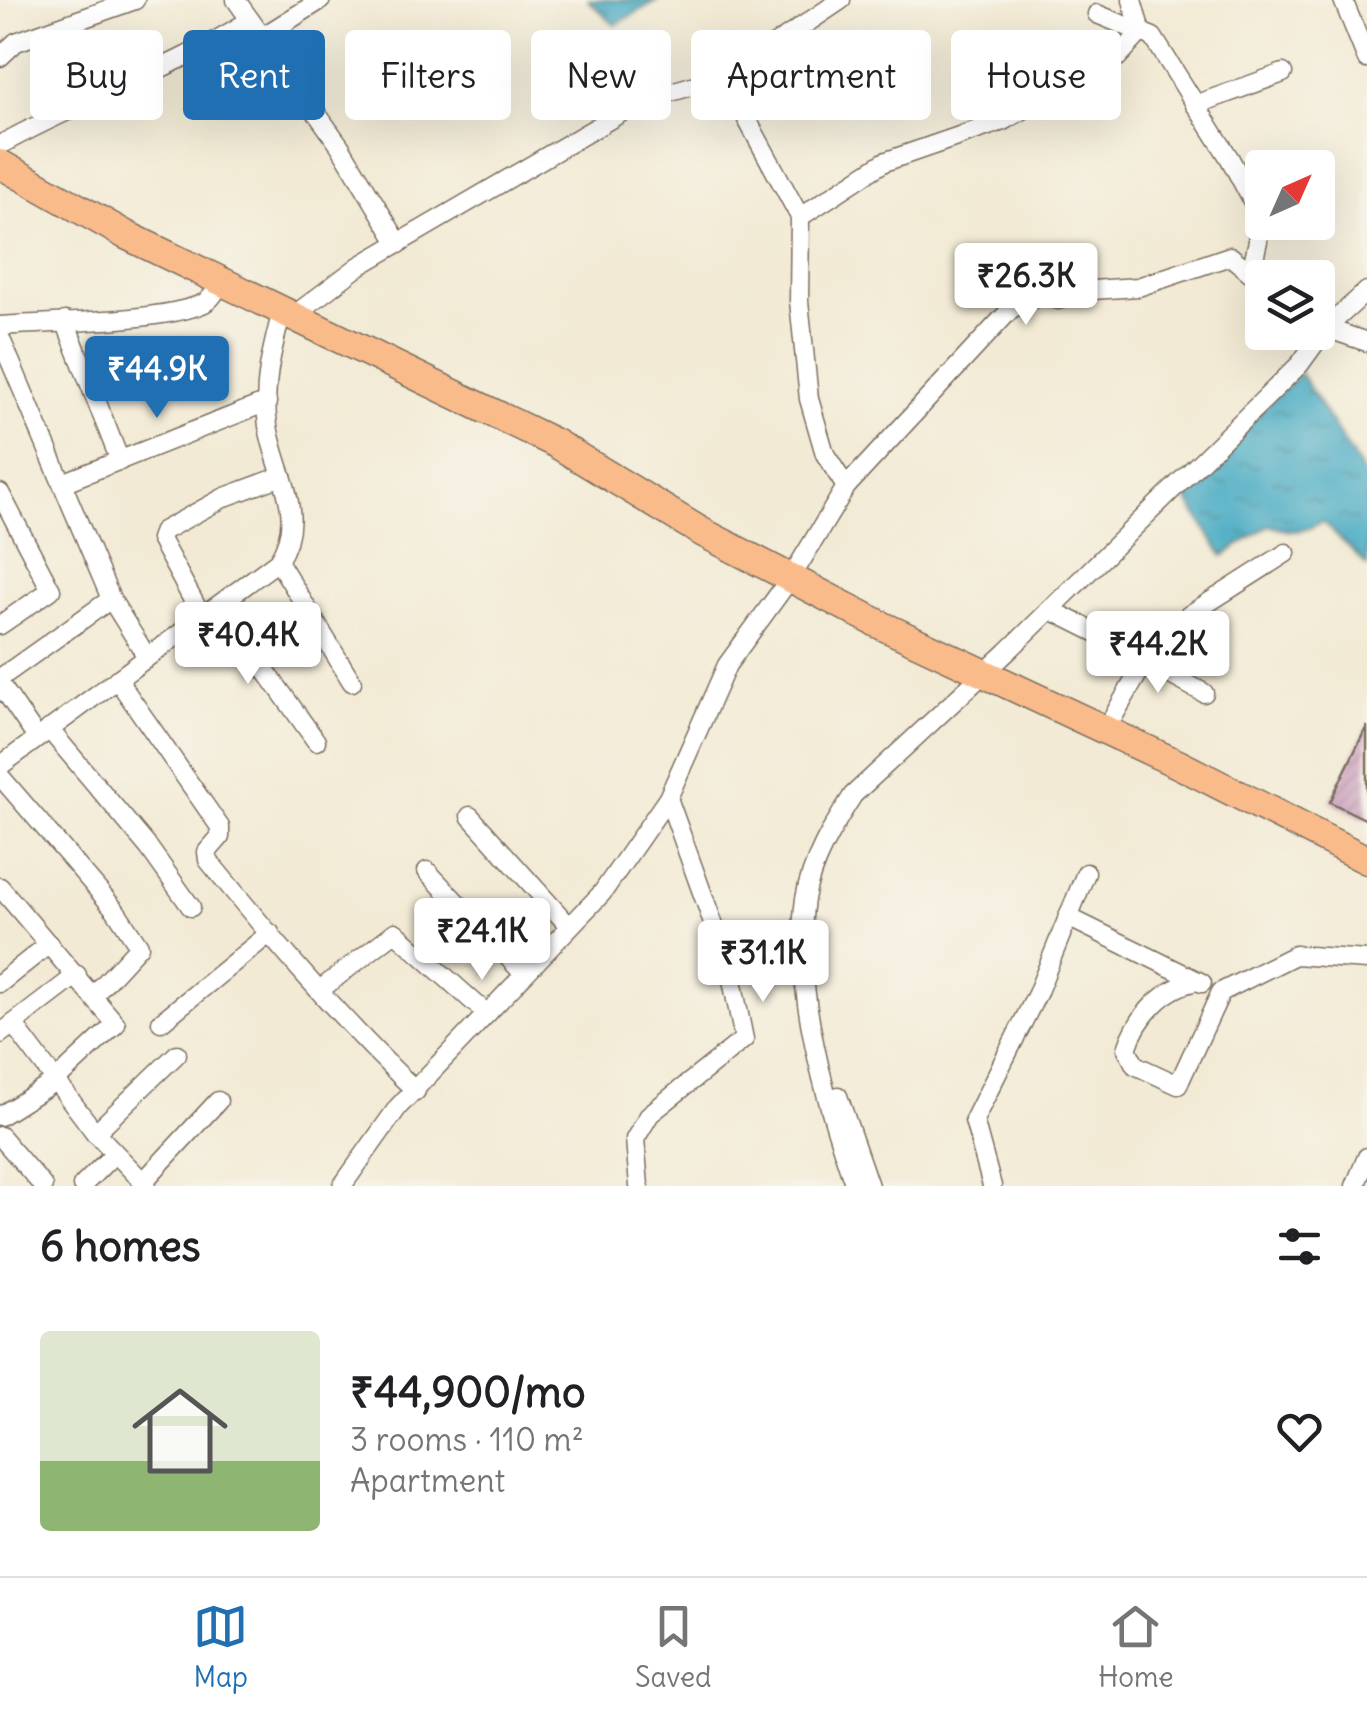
<!DOCTYPE html>
<html lang="en">
<head>
<meta charset="utf-8">
<style>
	:root { --surface:#fff; --page:#f2f2f2; --text:#202124; --muted:#757577; --line:#e0e0e0; --accent:#1f6fb2 }
	body { margin:0; font-family:Delius,sans-serif; background:var(--page); color:var(--text); height:100vh; display:flex; flex-direction:column; font-size:38px; white-space:nowrap }
	* { box-sizing:border-box; margin:0 }
	p { font-size:32px; color:var(--muted) }
	.icon { flex:none; width:55px; height:55px; fill:none; stroke:currentColor; stroke-width:2; stroke-linecap:round; stroke-linejoin:round }
	.map { position:relative; height:1186px; overflow:hidden }
	.details { display:flex; flex-direction:column; background:var(--surface); flex:1 }
	.details>* { flex:none }
	.hud { position:absolute; left:30px; top:30px; width:1308px; height:90px; display:flex; gap:20px }
	.needle { width:65px; rotate:45deg }
	.controls { position:absolute; left:1245px; top:150px; display:grid; gap:20px }
	.controls a { display:grid; place-items:center; width:90px; height:90px; border-radius:10px; background:var(--surface); box-shadow:0 10px 40px #0002; font-size:50px }
	.price { position:absolute; translate:-50% -85px; padding:0 22px; border-radius:10px; background:#fff; color:#222; font-size:32px; line-height:65px; filter:drop-shadow(0 2px 5px #0008) }
	.price::after { content:''; position:absolute; left:50%; top:60px; width:30px; height:22px; margin-left:-15px; background:inherit; clip-path:polygon(0 0,100% 0,50% 100%) }
	.price.active { background:var(--accent); color:#fff }
	ul { padding:0; list-style:none }
	li { display:flex; align-items:center; gap:30px; height:250px; padding:0 40px }
	li+li { border-top:2px solid var(--line) }
	li span { display:grid; place-items:center; flex:none; width:280px; height:200px; border-radius:10px; color:#555 }
	li>.icon { margin-inline-start:auto }
	span .icon { width:120px; height:120px; fill:#fffc; stroke-width:1 }
	li b { font-size:42px }
	h2 { display:flex; justify-content:space-between; align-items:center; height:120px; padding:0 40px; font-size:42px }
	.pill { padding:0 35px; border-radius:10px; background:var(--surface); box-shadow:0 10px 40px #0002; font-size:35px; line-height:90px }
	.pill.active { background:var(--accent); color:#fff }
	.menu { display:flex; justify-content:space-around; align-items:center; height:140px; border-top:2px solid var(--line); background:var(--surface); font-size:28px; color:var(--muted) }
	.menu a { display:grid; justify-items:center; gap:5px }
	.menu .active { color:var(--accent) }
	.map>svg:first-child { display:block }
	.water { fill:url(#water-ripples); stroke:#3f6a70; stroke-width:2.5 }
	.building { fill:url(#building-hatch) }
	.lines { fill:none; stroke-linecap:round; stroke-linejoin:round }
	.minor-casing { stroke:#7b6d5e; stroke-width:21 }
	.highway-casing { stroke:#7b6d5e; stroke-width:31 }
	.minor { stroke:#fff; stroke-width:18 }
	.highway { stroke:#fabb8b; stroke-width:28 }
</style>
</head>
<body>
<div class="map">
<svg width="1367" height="1186" viewBox="0 0 1367 1186">
	<defs>
		<pattern id="water-ripples" width="26" height="14" patternUnits="userSpaceOnUse" patternTransform="scale(2.5)"><rect width="26" height="14" fill="#43a9c3"/><path d="M2 4q2-2 4 0t4 0M15 11q2-2 4 0t4 0" fill="none" stroke="#398a9e"/></pattern>
		<pattern id="building-hatch" width="6" height="6" patternUnits="userSpaceOnUse" patternTransform="scale(2.5)"><rect width="6" height="6" fill="#c799b9"/><path d="M-1 1l2-2M0 6l6-6M5 7l2-2" fill="none" stroke="#a37d96"/></pattern>
	</defs>
	<rect width="100%" height="100%" fill="#f7f3e8"/>
	<filter id="ink" filterUnits="userSpaceOnUse"><feTurbulence type="fractalNoise" baseFrequency=".01" numOctaves="2"/><feDisplacementMap in="SourceGraphic" scale="20" xChannelSelector="R" yChannelSelector="G"/><feConvolveMatrix kernelMatrix="1 2 1 2 8 2 1 2 1" color-interpolation-filters="sRGB"/></filter>
	<filter id="wash" filterUnits="userSpaceOnUse"><feTurbulence type="fractalNoise" baseFrequency=".0048" numOctaves="4" result="noise"/><feDisplacementMap in="SourceGraphic" scale="40" xChannelSelector="R" yChannelSelector="G"/><feGaussianBlur stdDeviation="2.25" result="paint"/><feColorMatrix in="noise" values="0 0 0 0 0 0 0 0 0 0 0 0 0 0 0 0 0 1.4 0 .05"/><feComposite in="paint" operator="in"/></filter>
	<g filter="url(#wash)">
		<rect width="100%" height="100%" fill="#f2ead4"/>
		<g class="water">
			<polygon points="588,0 658,0 615,25"/>
			<path d="M1300 373 1367 479V566L1322 521C1304 534 1289 532 1269 525L1223 556 1181 490Z"/>
		</g>
		<g id="blocks">
			<polygon class="building" points="1367,726 1367,820 1330,802"/>
		</g>
	</g>
	<g filter="url(#ink)">
		<use href="#blocks" fill-opacity="0" stroke="#7b6d5e" stroke-width="2.5"/>
		<g class="lines">
			<g class="minor-casing">
				<g id="minor">
					<polyline points="236,0 340,146 399,244"/>
					<polyline points="1343,0 1367,59"/>
					<polyline points="1097,14 1153,37 1230,159 1254,204 1258,241 1251,272"/>
					<polyline points="262,37 321,0"/>
					<polyline points="0,57 16,42 135,0"/>
					<polyline points="1195,105 1283,73"/>
					<path d="M0 145C82 99 170 71 250 20"/>
					<polyline points="800,217 884,162 1003,121 1118,57 1141,32 1132,0"/>
					<polyline points="293,316 359,266 643,100 730,75 841,0"/>
					<polyline points="65,321 120,461"/>
					<path d="M0 326C50 322 159 322 202 304 212 300 216 290 222 281"/>
					<polyline points="1320,326 1367,342"/>
					<polyline points="0,337 111,599 147,657"/>
					<polyline points="65,482 267,402"/>
					<polyline points="846,487 1011,309 1040,295 1058,300 1092,290 1138,287 1230,256 1262,282"/>
					<polyline points="0,493 51,590 0,625"/>
					<polyline points="278,561 352,682"/>
					<polyline points="219,605 316,741"/>
					<polyline points="1049,609 1147,658 1105,731"/>
					<polyline points="202,617 160,539 163,531 225,497 282,476"/>
					<polyline points="0,678 111,599"/>
					<path d="M117 679 220 827V837L207 852 208 860C273 940 341 1020 416 1091"/>
					<polyline points="0,684 37,738"/>
					<polyline points="1204,693 1154,666 1147,658 1189,615 1286,553"/>
					<polyline points="49,729 149,848 191,907"/>
					<path d="M0 766 278 561C308 514 276 475 268 426 262 386 272 350 282 311"/>
					<polyline points="0,776 116,911 139,946 94,995"/>
					<polyline points="470,816 568,925"/>
					<polyline points="427,871 523,973"/>
					<polyline points="0,887 116,1024 54,1082 0,1116"/>
					<polyline points="1068,917 1202,983"/>
					<path d="M1198 981C1163 987 1137 1017 1127 1049L1135 1065 1178 1085 1221 992 1295 955 1367 960"/>
					<polyline points="0,983 49,944"/>
					<polyline points="321,989 395,932 487,1014"/>
					<polyline points="161,1022 270,933"/>
					<polyline points="13,1024 93,1130 147,1186"/>
					<polyline points="0,1034 77,975"/>
					<polyline points="838,1096 869,1186"/>
					<polyline points="95,1133 177,1054"/>
					<polyline points="0,1136 43,1186"/>
					<polyline points="143,1182 218,1101"/>
					<polyline points="82,1186 114,1154"/>
					<polyline points="342,1186 398,1107 602,893 668,798 727,665 792,576 846,487 825,454 809,399 799,301 800,217 724,77"/>
					<polyline points="639,1186 635,1139 650,1114 744,1039 730,970 668,798"/>
					<path d="M855 1186C826 1103 792 987 805 899 811 862 833 826 853 795L1007 652 1300 364 1326 328 1367 291"/>
					<polyline points="992,1186 974,1120 1037,994 1086,873"/>
					<polyline points="1355,1186 1367,1157"/>
				</g>
			</g>
			<g class="highway-casing">
				<polyline id="highway" points="0,164 126,235 555,443 700,531 885,627 1180,765 1367,860"/>
			</g>
			<use href="#minor" class="minor"/>
			<use href="#highway" class="highway"/>
		</g>
	</g>
</svg>
<div class="controls">
<a><svg class="needle" viewBox="-14 -14 28 28"><path d="M0-13l5 13h-10z" fill="#e53935"/><path d="M0 13l5-13h-10z" fill="#757577"/></svg></a>
<a><svg class="icon" aria-label="layers" viewBox="0 0 24 24"><path d="M12 4l9 5-9 5-9-5zM3 14l9 5 9-5"/></svg></a>
</div>
<b class="price" style="left:1026px;top:328px">₹26.3K</b>
<b class="price active" style="left:157px;top:421px">₹44.9K</b>
<b class="price" style="left:248px;top:687px">₹40.4K</b>
<b class="price" style="left:1158px;top:696px">₹44.2K</b>
<b class="price" style="left:482px;top:983px">₹24.1K</b>
<b class="price" style="left:763px;top:1005px">₹31.1K</b>
<div class="hud">
<a class="pill">Buy</a>
<a class="pill active">Rent</a>
<a class="pill">Filters</a>
<a class="pill">New</a>
<a class="pill">Apartment</a>
<a class="pill">House</a>
</div>
</div>
<section class="details">
<h2>6 homes<svg class="icon" aria-label="filters" viewBox="0 0 24 24"><path d="M4 7h16M4 17h16"/><circle cx="9" cy="7" r="2"/><circle cx="15" cy="17" r="2"/></svg></h2>
<ul>
<li><span style="background:linear-gradient(#dfe7d0 65%,#8fb573 0)"><svg class="icon" aria-label="home" viewBox="0 0 24 24"><path d="M3 11l9-7 9 7M6 9v11h12V9"/></svg></span><div><b>₹44,900/mo</b><p>3 rooms · 110 m²</p><p>Apartment</p></div><svg class="icon" aria-label="heart" viewBox="0 0 24 24"><path d="M12 20l-8-8c-3-5 5-10 8-4 3-6 11-1 8 4z"/></svg></li>
</ul>
</section>
<nav class="menu">
<a class="active"><svg class="icon" aria-label="map" viewBox="0 0 24 24"><path d="M3 6l6-2 6 2 6-2v14l-6 2-6-2-6 2zM9 4v14M15 6v14"/></svg>Map</a>
<a><svg class="icon" aria-label="saved" viewBox="0 0 24 24"><path d="M7 4h10v16l-5-4-5 4z"/></svg>Saved</a>
<a><svg class="icon" aria-label="home" viewBox="0 0 24 24"><path d="M3 11l9-7 9 7M6 9v11h12V9"/></svg>Home</a>
</nav>
</body>
</html>
